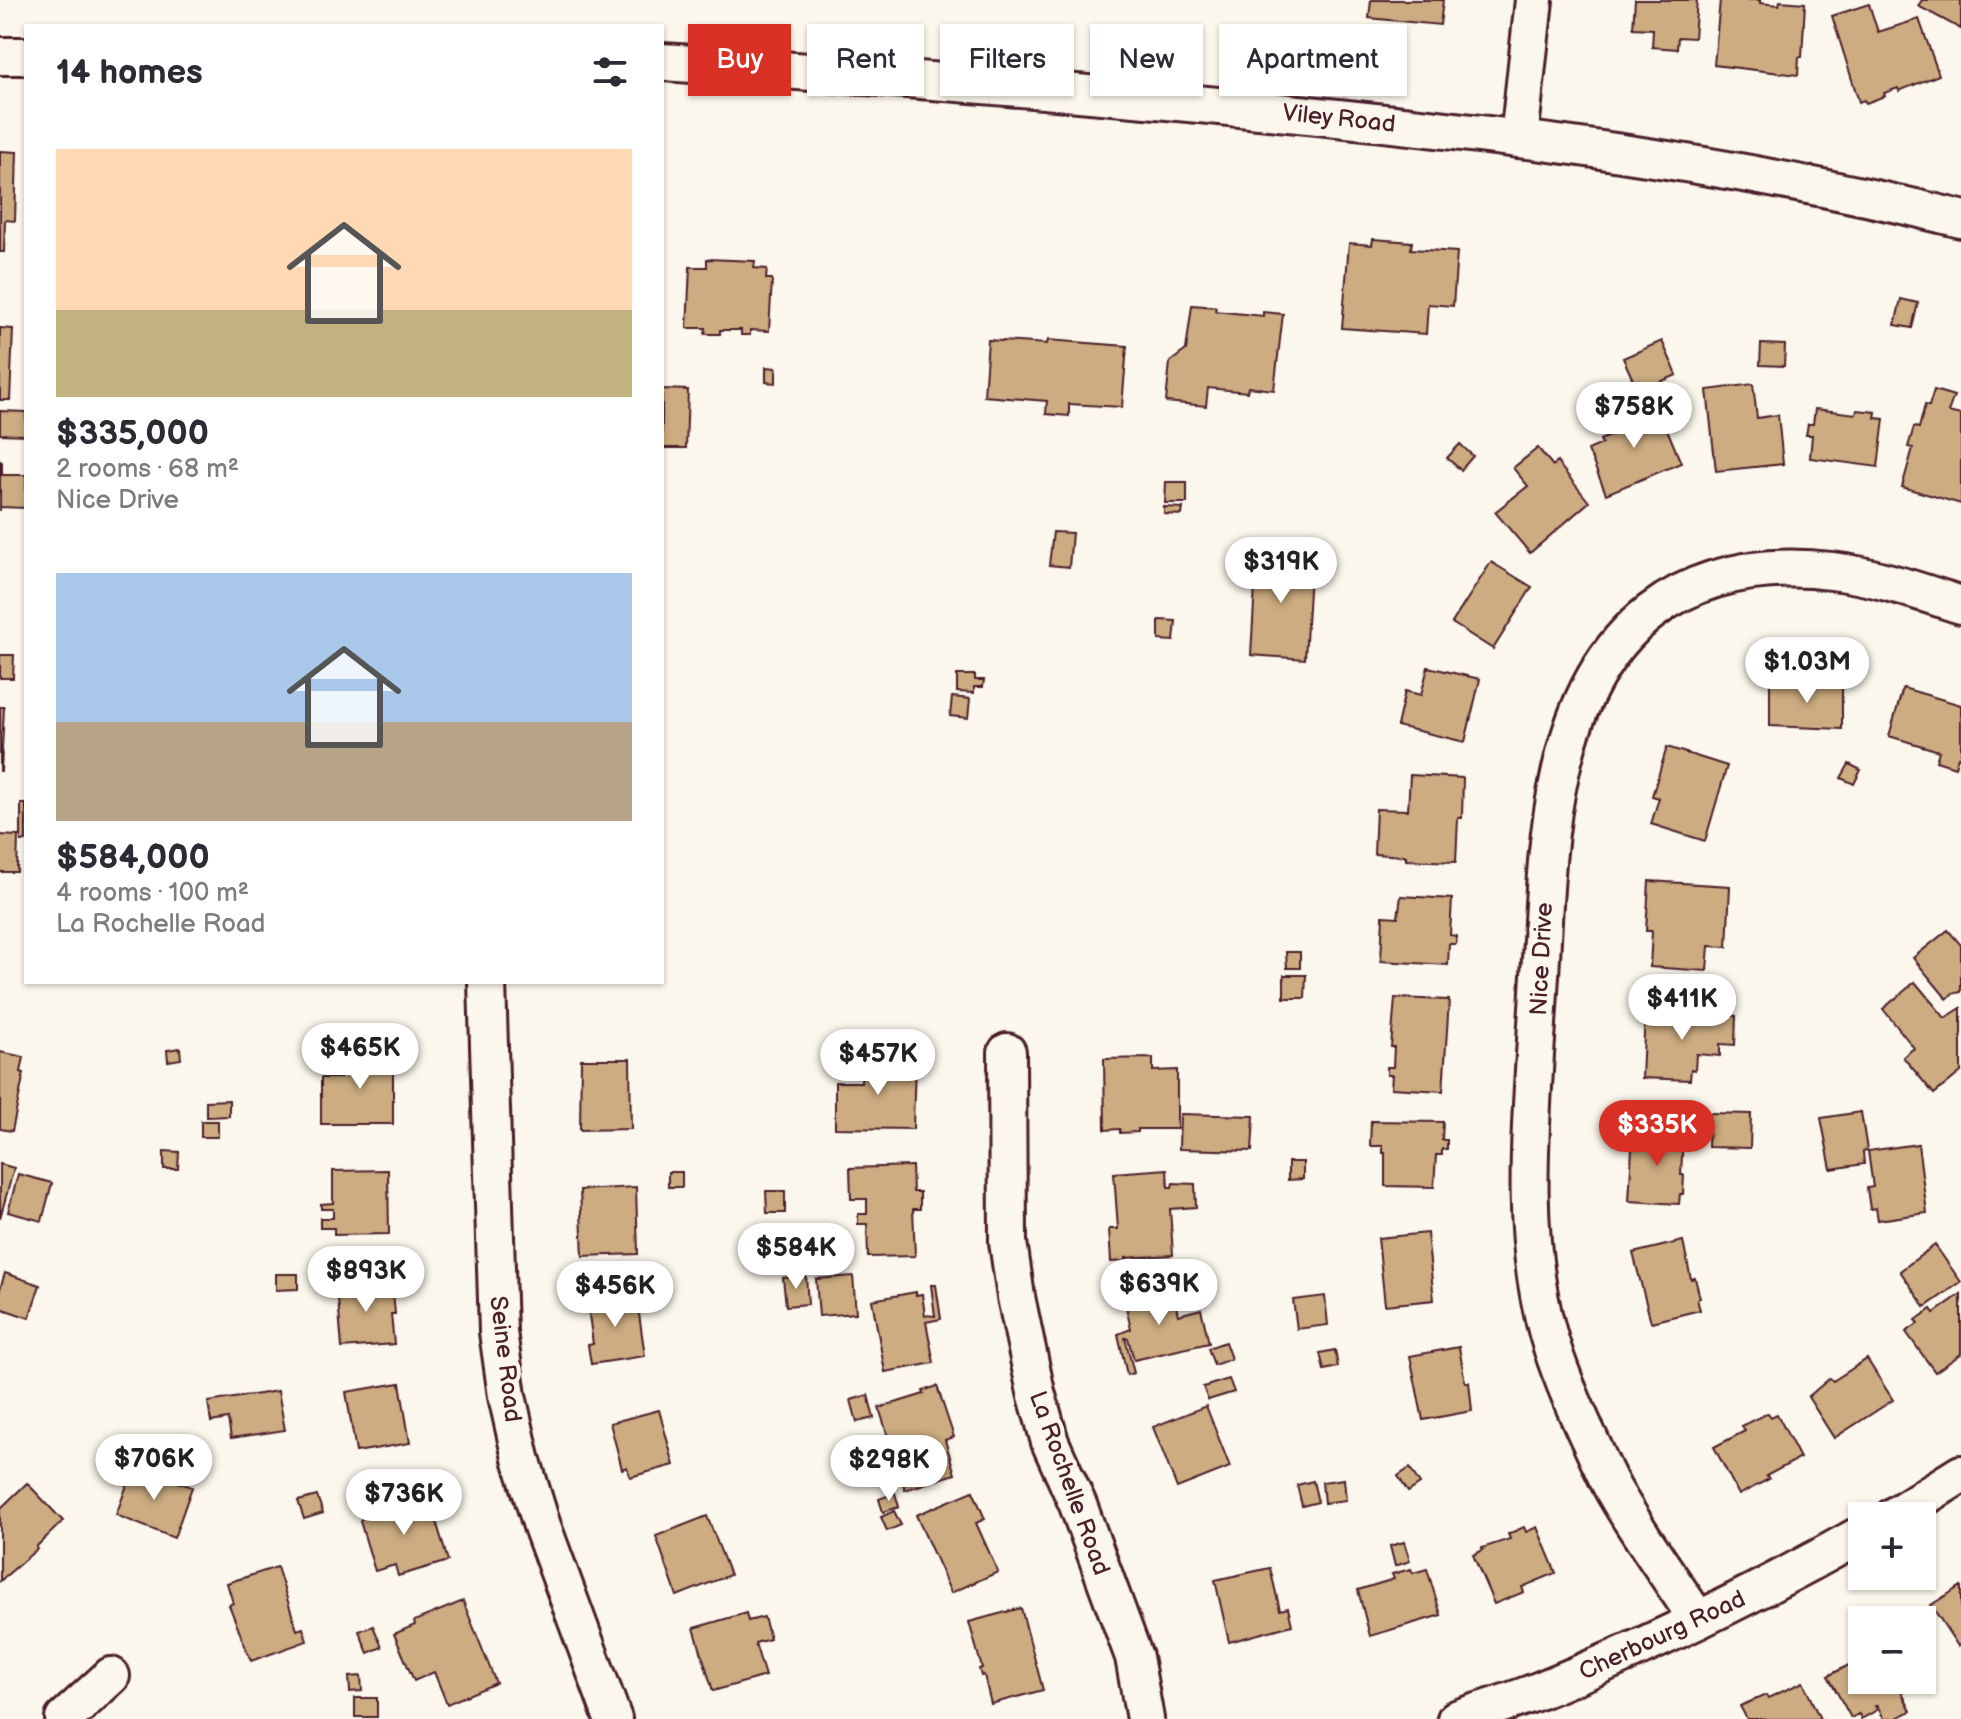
<!DOCTYPE html>
<html lang="en">
<head>
<meta charset="utf-8">
<style>
	:root { --surface:#fff; --page:#f2f2f3; --text:#2b2b33; --muted:#7c7c81; --accent:#d93025 }
	body { margin:0; font-family:"Balsamiq Sans",sans-serif; background:var(--page); color:var(--text); height:100vh; display:flex; flex-direction:column; font-size:30px; white-space:nowrap }
	* { box-sizing:border-box; margin:0 }
	p { font-size:26px; color:var(--muted) }
	.icon { flex:none; width:44px; height:44px; fill:none; stroke:currentColor; stroke-width:2; stroke-linecap:round; stroke-linejoin:round }
	.map { position:relative; flex:1; overflow:hidden }
	.details { position:absolute; left:24px; top:24px; width:640px; height:960px; display:flex; flex-direction:column; background:var(--surface); border-radius:0px; box-shadow:0 2px 6px #0004 }
	.details>* { flex:none }
	.banner { position:absolute; left:688px; top:24px; width:760px; height:72px; display:flex; gap:16px }
	.fabs { position:absolute; left:1848px; top:1502px; display:grid; gap:16px }
	.fabs a { display:grid; place-items:center; width:88px; height:88px; border-radius:0px; background:var(--surface); box-shadow:0 2px 6px #0004; font-size:40px }
	.price { position:absolute; translate:-50% -68px; padding:0 18px; border-radius:28px; background:#fff; color:#222; font-size:26px; line-height:52px; filter:drop-shadow(0 2px 4px #0008) }
	.price::after { content:''; position:absolute; left:50%; top:48px; width:24px; height:18px; margin-left:-12px; background:inherit; clip-path:polygon(0 0,100% 0,50% 100%) }
	.price.on { background:var(--accent); color:#fff }
	ul { padding:0; list-style:none }
	li { display:grid; align-content:center; gap:16px; height:424px; padding:0 32px }
	li span { display:grid; place-items:center; height:248px; border-radius:0px; color:#555 }
	li>.icon { margin-inline-start:auto }
	span .icon { width:144px; height:144px; fill:#fffc; stroke-width:1 }
	li b { font-size:34px }
	h2 { display:flex; justify-content:space-between; align-items:center; height:96px; padding:0 32px; font-size:34px }
	.pill { padding:0 28px; border-radius:0px; background:var(--surface); box-shadow:0 2px 6px #0004; font-size:28px; line-height:72px }
	.pill.on { background:var(--accent); color:#fff }
	.map>svg:first-child { display:block }
	.building { fill:#ccac80; stroke:#4a1f2b; stroke-width:2 }
	.lines { fill:none; stroke-linecap:round; stroke-linejoin:round }
	.minor-casing { stroke:#4a1f2b; stroke-width:42 }
	.minor { stroke:#fbf7ec; stroke-width:36 }
	.labels { text-anchor:middle; stroke-width:8; stroke-linejoin:round; paint-order:stroke }
	.street-label { font-size:24px; fill:#4a1f2b; stroke:#fbf7ec }
</style>
</head>
<body>
<div class="map">
<svg width="1961" height="1719" viewBox="0 0 1961 1719">
	<rect width="100%" height="100%" fill="#fbf7ec"/>
	<filter id="ink" filterUnits="userSpaceOnUse"><feTurbulence type="fractalNoise" baseFrequency=".0125" numOctaves="2"/><feDisplacementMap in="SourceGraphic" scale="16" xChannelSelector="R" yChannelSelector="G"/><feConvolveMatrix kernelMatrix="1 2 1 2 8 2 1 2 1" color-interpolation-filters="sRGB"/></filter>
	<g filter="url(#ink)">
		<g class="building">
			<polygon points="1371,0 1443,0 1440,25 1369,18"/>
			<polygon points="1635,0 1697,0 1694,38 1678,37 1677,49 1652,47 1653,29 1633,28"/>
			<polygon points="1720,0 1760,0 1760,3 1779,5 1780,1 1805,3 1802,57 1799,57 1798,75 1714,65"/>
			<polygon points="1922,0 1961,0 1961,29 1918,6"/>
			<polygon points="1869,4 1878,32 1919,19 1939,75 1899,91 1898,88 1884,93 1885,96 1866,103 1864,100 1859,102 1832,16"/>
			<polygon points="0,151 17,152 15,221 5,220 4,252 0,252"/>
			<polygon points="1373,239 1412,242 1411,249 1457,252 1453,306 1428,304 1426,334 1342,328 1349,243 1372,245"/>
			<polygon points="707,259 755,261 754,268 767,269 766,279 772,279 769,331 750,330 750,335 741,335 741,330 720,330 720,334 705,334 706,328 687,328 690,267 707,267"/>
			<polygon points="1901,299 1918,303 1912,328 1895,325"/>
			<polygon points="1192,305 1216,307 1215,311 1263,316 1263,312 1283,314 1274,390 1248,387 1247,392 1208,388 1206,406 1166,402 1170,362 1186,350"/>
			<polygon points="0,328 13,329 10,400 0,400"/>
			<polygon points="988,340 1047,344 1048,340 1127,346 1122,407 1069,404 1069,416 1046,414 1047,401 984,396"/>
			<polygon points="1662,341 1677,375 1638,391 1623,358"/>
			<polygon points="1761,344 1785,345 1784,366 1760,365"/>
			<polygon points="766,367 776,368 776,383 766,382"/>
			<polygon points="1753,384 1757,418 1778,415 1783,464 1716,471 1707,390"/>
			<polygon points="662,389 688,390 686,448 662,448"/>
			<polygon points="1934,390 1954,396 1948,412 1961,415 1961,504 1902,487 1913,448 1908,447 1914,427 1919,428 1925,405 1929,406"/>
			<polygon points="1652,403 1659,418 1662,417 1681,463 1606,494 1588,450 1602,444 1600,440 1614,434 1609,421"/>
			<polygon points="1815,409 1856,414 1857,410 1876,412 1875,418 1884,419 1878,467 1810,458 1812,435 1806,435 1808,424 1813,424"/>
			<polygon points="0,411 26,412 26,435 0,434"/>
			<polygon points="1460,444 1473,456 1461,470 1447,458"/>
			<polygon points="1538,448 1553,466 1557,462 1589,502 1530,553 1495,512 1528,486 1513,468"/>
			<polygon points="0,461 2,462 2,475 26,475 26,508 0,507 0,511"/>
			<polygon points="1166,482 1187,482 1187,503 1165,503"/>
			<polygon points="1164,507 1183,508 1182,515 1164,514"/>
			<polygon points="1053,532 1072,533 1069,567 1049,565"/>
			<polygon points="1257,552 1311,555 1305,659 1251,655"/>
			<polygon points="1491,562 1532,587 1493,649 1452,623"/>
			<polygon points="1159,620 1176,621 1174,641 1159,640"/>
			<polygon points="0,655 14,655 13,678 0,678"/>
			<polygon points="1428,667 1480,679 1465,742 1397,726 1405,691 1421,695"/>
			<polygon points="957,675 975,675 975,680 984,680 983,687 974,687 974,693 957,692"/>
			<polygon points="1842,681 1842,729 1770,726 1770,683"/>
			<polygon points="1903,688 1961,705 1961,758 1958,757 1955,767 1936,761 1939,751 1889,736"/>
			<polygon points="952,697 970,699 968,718 950,716"/>
			<polygon points="0,707 4,707 1,771 0,771"/>
			<polygon points="1667,747 1727,766 1705,841 1651,824 1659,798 1652,796"/>
			<polygon points="1849,764 1861,770 1854,784 1841,778"/>
			<polygon points="1410,775 1463,778 1462,818 1458,818 1456,862 1406,860 1406,856 1374,854 1376,809 1408,810"/>
			<rect x="21" y="804" width="5" height="37"/>
			<polygon points="0,835 18,836 17,872 0,872"/>
			<polygon points="1649,881 1730,886 1727,947 1709,946 1707,971 1650,967 1652,931 1646,931"/>
			<polygon points="1401,896 1452,899 1450,935 1456,936 1456,944 1449,944 1448,965 1381,961 1383,916 1398,917"/>
			<polygon points="1948,930 1961,945 1961,992 1952,994 1947,999 1913,958"/>
			<polygon points="1286,952 1300,952 1300,968 1287,968"/>
			<polygon points="1284,975 1306,975 1305,998 1284,998"/>
			<polygon points="1915,982 1945,1018 1961,1008 1961,1072 1934,1094 1903,1057 1914,1048 1883,1009"/>
			<polygon points="1395,998 1449,1000 1443,1091 1391,1088 1392,1075 1387,1075 1387,1067 1393,1067 1394,1047 1391,1047"/>
			<polygon points="1645,1011 1736,1016 1735,1045 1720,1044 1720,1056 1696,1054 1695,1070 1691,1069 1690,1080 1642,1078"/>
			<polygon points="180,1048 181,1059 168,1061 167,1050"/>
			<polygon points="833,1048 847,1048 847,1060 834,1060"/>
			<polygon points="0,1052 24,1057 21,1072 24,1073 12,1131 0,1129"/>
			<polygon points="345,1052 393,1052 393,1124 321,1124 321,1078 340,1078 340,1065 345,1065"/>
			<polygon points="1153,1058 1153,1071 1177,1070 1177,1129 1138,1129 1138,1132 1120,1133 1120,1129 1105,1130 1104,1059"/>
			<polygon points="581,1059 630,1059 631,1129 580,1130"/>
			<polygon points="862,1059 915,1060 913,1129 835,1128 835,1082 861,1082"/>
			<polygon points="229,1100 229,1116 206,1117 206,1101"/>
			<polygon points="1861,1112 1867,1150 1863,1151 1864,1164 1831,1169 1821,1118"/>
			<polygon points="1709,1113 1751,1114 1750,1148 1708,1147"/>
			<polygon points="1180,1114 1254,1116 1252,1151 1179,1149"/>
			<rect x="201" y="1121" width="17" height="16"/>
			<polygon points="1371,1121 1443,1122 1442,1140 1447,1140 1447,1149 1442,1149 1442,1155 1436,1155 1434,1187 1385,1186 1385,1153 1383,1153 1383,1146 1370,1146"/>
			<polygon points="1633,1131 1683,1134 1681,1175 1684,1175 1683,1194 1680,1194 1679,1204 1629,1201"/>
			<polygon points="1918,1144 1927,1213 1878,1220 1876,1208 1870,1209 1867,1188 1873,1187 1868,1151"/>
			<polygon points="164,1151 179,1152 178,1169 164,1169"/>
			<polygon points="1288,1162 1303,1162 1303,1179 1288,1180"/>
			<polygon points="0,1164 14,1168 0,1218"/>
			<polygon points="912,1166 913,1192 920,1192 920,1209 913,1209 915,1256 868,1257 867,1224 858,1224 858,1214 867,1214 867,1199 851,1199 850,1168"/>
			<polygon points="1167,1169 1168,1187 1172,1187 1173,1183 1195,1184 1196,1207 1170,1209 1173,1255 1126,1258 1126,1261 1111,1262 1109,1229 1118,1229 1114,1173"/>
			<polygon points="388,1170 389,1234 334,1235 334,1228 320,1228 320,1218 333,1218 333,1209 321,1209 321,1204 333,1203 333,1171"/>
			<rect x="668" y="1172" width="14" height="15"/>
			<polygon points="18,1174 52,1183 42,1221 8,1212"/>
			<polygon points="636,1187 638,1254 583,1256 580,1190"/>
			<polygon points="766,1191 785,1191 785,1213 767,1213"/>
			<polygon points="1427,1233 1434,1300 1385,1305 1378,1238"/>
			<polygon points="1683,1241 1691,1279 1695,1278 1700,1298 1697,1299 1700,1310 1651,1322 1633,1253"/>
			<polygon points="1935,1245 1961,1282 1925,1307 1900,1271"/>
			<polygon points="5,1273 40,1285 29,1318 0,1308 0,1289"/>
			<polygon points="276,1274 298,1274 298,1289 276,1290"/>
			<polygon points="806,1276 808,1304 786,1306 783,1278"/>
			<polygon points="853,1276 856,1313 819,1316 816,1279"/>
			<polygon points="392,1281 395,1314 391,1314 394,1344 342,1348 337,1286"/>
			<polygon points="931,1285 936,1285 941,1319 926,1322 934,1363 885,1372 872,1300 916,1292 916,1295 922,1294 925,1315 935,1316"/>
			<polygon points="1172,1287 1178,1315 1201,1309 1209,1343 1134,1360 1128,1338 1125,1338 1134,1373 1127,1375 1118,1334 1131,1329 1124,1298"/>
			<polygon points="636,1293 645,1356 591,1364 588,1345 593,1344 587,1300"/>
			<polygon points="1961,1294 1961,1354 1935,1372 1906,1332 1919,1323 1916,1320 1931,1309 1934,1313"/>
			<polygon points="1325,1296 1328,1325 1297,1329 1293,1300"/>
			<polygon points="1225,1342 1231,1359 1214,1365 1208,1348"/>
			<polygon points="1459,1347 1465,1382 1469,1382 1472,1411 1423,1420 1410,1356"/>
			<polygon points="1335,1350 1338,1367 1324,1370 1320,1353"/>
			<polygon points="1867,1359 1893,1400 1834,1438 1808,1397 1830,1378 1833,1381"/>
			<polygon points="1229,1379 1234,1392 1208,1400 1203,1387"/>
			<polygon points="400,1383 410,1443 356,1452 346,1392"/>
			<polygon points="937,1386 954,1437 945,1440 955,1474 905,1490 879,1408 924,1394 923,1391"/>
			<polygon points="278,1391 285,1430 231,1438 228,1419 211,1422 208,1402"/>
			<polygon points="868,1395 874,1418 857,1422 851,1400"/>
			<polygon points="1206,1406 1230,1467 1177,1488 1153,1427"/>
			<polygon points="659,1410 674,1465 630,1477 627,1467 622,1469 610,1423"/>
			<polygon points="1768,1413 1771,1417 1777,1414 1800,1458 1766,1476 1769,1479 1739,1495 1714,1447 1745,1431 1742,1426"/>
			<polygon points="134,1466 192,1487 174,1538 116,1515"/>
			<polygon points="1410,1468 1420,1484 1408,1492 1398,1476"/>
			<polygon points="1344,1479 1346,1500 1324,1503 1322,1482"/>
			<polygon points="1313,1481 1318,1502 1302,1506 1297,1485"/>
			<polygon points="27,1483 63,1521 36,1547 37,1549 0,1581 0,1509"/>
			<polygon points="973,1491 985,1519 976,1523 998,1572 951,1593 916,1515"/>
			<polygon points="895,1493 899,1507 883,1512 879,1499"/>
			<polygon points="428,1494 448,1561 398,1576 395,1565 375,1571 360,1521 362,1517 376,1512 377,1514 381,1514 379,1509"/>
			<polygon points="317,1496 323,1513 304,1519 298,1501"/>
			<polygon points="894,1511 901,1525 887,1531 881,1517"/>
			<polygon points="707,1516 730,1575 677,1596 656,1536"/>
			<polygon points="1524,1527 1526,1532 1537,1527 1556,1573 1522,1587 1524,1592 1494,1604 1473,1555 1483,1550 1482,1548 1510,1539 1508,1534"/>
			<polygon points="1404,1542 1410,1561 1395,1566 1390,1546"/>
			<polygon points="277,1567 297,1630 303,1628 307,1641 251,1661 229,1605 233,1603 227,1583"/>
			<polygon points="1270,1568 1280,1610 1288,1608 1292,1625 1229,1642 1215,1580"/>
			<polygon points="1411,1569 1413,1573 1427,1569 1441,1615 1370,1636 1358,1590 1394,1579 1392,1574"/>
			<polygon points="1961,1586 1961,1644 1958,1646 1931,1605"/>
			<polygon points="463,1601 496,1683 447,1704 434,1672 414,1681 394,1634 415,1625 414,1621"/>
			<polygon points="1021,1608 1043,1690 991,1704 984,1675 981,1676 979,1669 982,1668 969,1622"/>
			<polygon points="746,1613 748,1621 764,1617 770,1639 755,1643 765,1676 713,1691 694,1628"/>
			<polygon points="373,1626 382,1647 368,1653 359,1631"/>
			<polygon points="1862,1658 1862,1680 1907,1680 1910,1686 1901,1691 1911,1711 1895,1719 1884,1719 1877,1705 1875,1706 1877,1710 1861,1719 1859,1714 1851,1718 1828,1676"/>
			<polygon points="361,1676 362,1691 350,1692 349,1677"/>
			<polygon points="1803,1682 1820,1719 1747,1719 1740,1706 1766,1695 1768,1698"/>
			<rect x="355" y="1698" width="22" height="19"/>
		</g>
		<g class="lines">
			<g class="minor-casing">
				<g id="minor">
					<polyline points="0,56 26,56"/>
					<path d="M662 62C868 75 1074 91 1279 112 1509 135 1737 163 1961 219"/>
					<polyline points="1519,139 1534,0"/>
					<polyline points="487,982 498,1332 507,1396 521,1458 542,1526 613,1719"/>
					<polyline points="1007,1052 1008,1242 1016,1297 1036,1392 1050,1442 1078,1505 1134,1657 1145,1719"/>
					<polyline points="1894,1516 1961,1474"/>
					<path d="M1698 1620C1671 1579 1642 1539 1617 1496 1607 1480 1600 1462 1592 1445 1575 1409 1559 1373 1548 1334 1517 1223 1533 1105 1539 991 1544 919 1544 845 1560 774 1591 629 1681 554 1832 571 1876 576 1918 591 1961 605"/>
					<polyline points="64,1719 111,1676"/>
					<path d="M1456 1719C1485 1709 1515 1701 1543 1689 1652 1645 1759 1592 1862 1534"/>
				</g>
			</g>
			<use href="#minor" class="minor"/>
		</g>
	</g>
	<g class="labels">
		<g class="street-label">
			<text transform="translate(1339 118) rotate(6)" y="8">Viley Road</text>
			<text transform="translate(1541 959) rotate(-87)" y="8">Nice Drive</text>
			<text transform="translate(506 1359) rotate(83)" y="8">Seine Road</text>
			<text transform="translate(1070 1483) rotate(70)" y="8">La Rochelle Road</text>
			<text transform="translate(1662 1635) rotate(-25)" y="8">Cherbourg Road</text>
		</g>
	</g>
</svg>
<div class="fabs">
<a>+</a>
<a>−</a>
</div>
<b class="price" style="left:1634px;top:450px">$758K</b>
<b class="price" style="left:1281px;top:605px">$319K</b>
<b class="price" style="left:1807px;top:705px">$1.03M</b>
<b class="price" style="left:1682px;top:1042px">$411K</b>
<b class="price" style="left:360px;top:1091px">$465K</b>
<b class="price" style="left:878px;top:1097px">$457K</b>
<b class="price on" style="left:1657px;top:1168px">$335K</b>
<b class="price" style="left:796px;top:1291px">$584K</b>
<b class="price" style="left:366px;top:1314px">$893K</b>
<b class="price" style="left:1159px;top:1327px">$639K</b>
<b class="price" style="left:615px;top:1329px">$456K</b>
<b class="price" style="left:154px;top:1502px">$706K</b>
<b class="price" style="left:889px;top:1503px">$298K</b>
<b class="price" style="left:404px;top:1537px">$736K</b>
<div class="banner">
<a class="pill on">Buy</a>
<a class="pill">Rent</a>
<a class="pill">Filters</a>
<a class="pill">New</a>
<a class="pill">Apartment</a>
</div>
<section class="details">
<h2>14 homes<svg class="icon" aria-label="filters" viewBox="0 0 24 24"><path d="M4 7h16M4 17h16"/><circle cx="9" cy="7" r="2"/><circle cx="15" cy="17" r="2"/></svg></h2>
<ul>
<li><span style="background:linear-gradient(#ffd9b3 65%,#c2b280 0)"><svg class="icon" aria-label="home" viewBox="0 0 24 24"><path d="M3 11l9-7 9 7M6 9v11h12V9"/></svg></span><div><b>$335,000</b><p>2 rooms · 68 m²</p><p>Nice Drive</p></div></li>
<li><span style="background:linear-gradient(#a9c7e8 60%,#b9a48a 0)"><svg class="icon" aria-label="home" viewBox="0 0 24 24"><path d="M3 11l9-7 9 7M6 9v11h12V9"/></svg></span><div><b>$584,000</b><p>4 rooms · 100 m²</p><p>La Rochelle Road</p></div></li>
</ul>
</section>
</div>
</body>
</html>
